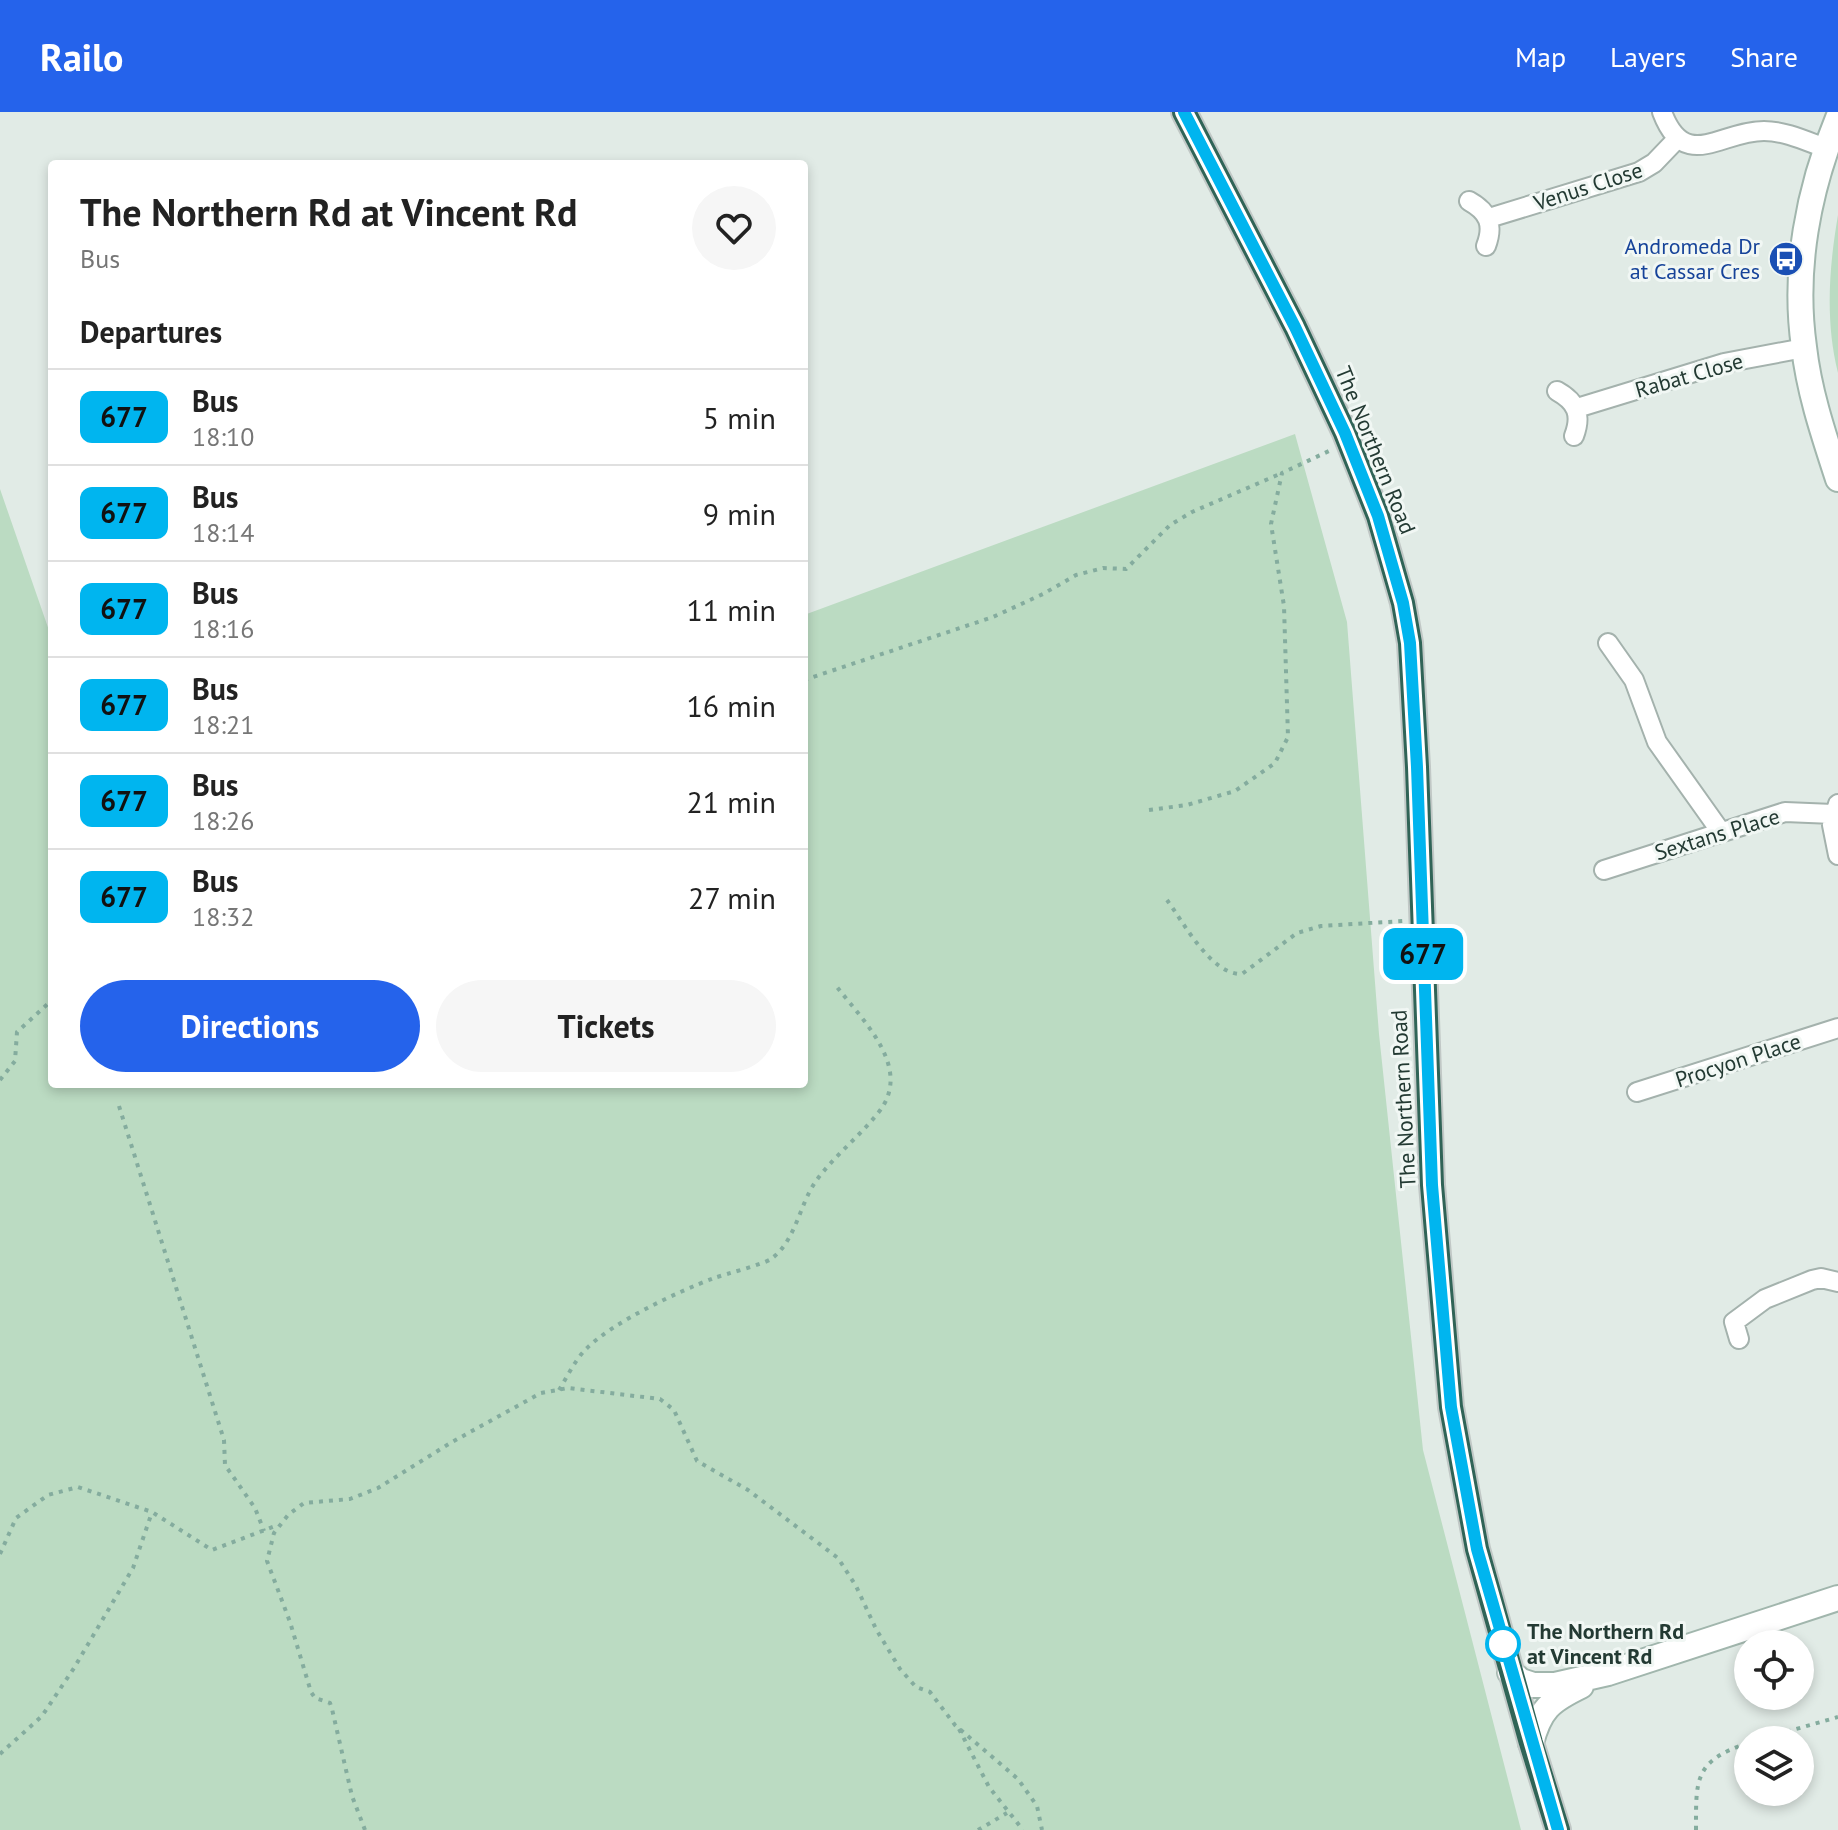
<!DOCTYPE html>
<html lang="en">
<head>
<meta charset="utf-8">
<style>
	:root { --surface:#fff; --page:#f6f6f6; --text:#222; --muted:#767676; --line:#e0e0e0; --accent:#2563eb }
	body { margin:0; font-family:"PT Sans",sans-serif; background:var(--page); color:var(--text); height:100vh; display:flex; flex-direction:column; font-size:30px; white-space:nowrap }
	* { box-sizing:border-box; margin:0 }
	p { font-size:26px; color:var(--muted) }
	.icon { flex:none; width:44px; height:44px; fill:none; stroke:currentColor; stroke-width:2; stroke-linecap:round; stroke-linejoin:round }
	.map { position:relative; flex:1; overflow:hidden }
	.drawer { position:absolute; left:48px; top:48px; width:760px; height:928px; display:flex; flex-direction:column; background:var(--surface); border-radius:8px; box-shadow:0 4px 12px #0003 }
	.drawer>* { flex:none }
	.badge { padding:0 16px; border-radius:12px; font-size:28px; line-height:52px }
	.fabs { position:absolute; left:1734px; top:1518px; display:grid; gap:16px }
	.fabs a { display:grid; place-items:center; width:80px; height:80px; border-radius:50%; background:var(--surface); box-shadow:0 4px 12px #0003; font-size:40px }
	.map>.badge { position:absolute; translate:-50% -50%; box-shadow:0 0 0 4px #fff }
	h2 { padding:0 32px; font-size:30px; line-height:72px }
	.round { display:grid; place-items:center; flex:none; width:84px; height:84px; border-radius:42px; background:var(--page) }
	.headline { display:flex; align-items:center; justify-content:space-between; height:136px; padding:0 32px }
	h1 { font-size:38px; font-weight:800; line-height:60px }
	.cta { display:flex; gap:16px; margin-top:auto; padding:16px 32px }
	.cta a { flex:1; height:92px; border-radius:48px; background:var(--accent); color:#fff; font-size:32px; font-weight:800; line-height:92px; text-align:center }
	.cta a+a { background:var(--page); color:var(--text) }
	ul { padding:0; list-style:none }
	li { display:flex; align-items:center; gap:24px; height:96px; padding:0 32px; border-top:2px solid var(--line) }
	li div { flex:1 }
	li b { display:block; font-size:30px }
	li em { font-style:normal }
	li .badge { min-width:88px; font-weight:700; text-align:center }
	header { display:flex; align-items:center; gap:48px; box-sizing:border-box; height:112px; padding:0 40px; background:var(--accent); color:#fff }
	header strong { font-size:38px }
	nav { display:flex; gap:44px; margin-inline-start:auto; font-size:28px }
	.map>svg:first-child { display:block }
</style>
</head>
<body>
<header>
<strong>Railo</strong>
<nav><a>Map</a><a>Layers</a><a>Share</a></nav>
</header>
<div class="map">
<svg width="1838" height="1718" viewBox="0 0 1838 1718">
	<rect width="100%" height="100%" fill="#e1ebe6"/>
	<path fill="#bbdbc2" d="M 1838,103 L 1838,261 C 1825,209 1829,155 1838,103 Z
		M 1295,322 L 1347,510 L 1379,922 L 1423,1338 L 1521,1718 L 0,1718 L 0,377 L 52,527 L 52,972 L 804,972 L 804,503 Z"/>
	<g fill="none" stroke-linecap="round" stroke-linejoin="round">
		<g stroke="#a4b2ad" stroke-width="22">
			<path id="street" d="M 1662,0 C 1685,61 1720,19 1764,19 C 1785,19 1806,29 1825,36
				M 1469,89 C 1489,100 1494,113 1486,134
				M 1489,106 L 1639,60 L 1654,51 L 1677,27
				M 1557,279 C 1577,290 1582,303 1574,324
				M 1577,296 L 1724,251 L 1804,236
				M 1608,531 L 1634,568 L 1657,630 L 1721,720
				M 1838,692 L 1832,713 L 1838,743
				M 1604,758 L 1785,700 L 1833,702
				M 1637,980 L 1838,916
				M 1739,1227 L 1734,1210 L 1765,1187 L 1812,1168 L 1821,1166 L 1838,1170"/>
		</g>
		<g stroke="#a1b6ad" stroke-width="28">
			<path id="secondary" d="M 1838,6 C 1808,78 1793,158 1804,235 C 1809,280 1824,324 1838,367
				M 1510,1560 L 1521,1569 L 1533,1573 L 1555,1573 L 1608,1561 L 1838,1486
				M 1531,1631 C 1540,1597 1550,1589 1581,1574"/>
		</g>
		<g stroke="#c1c8c6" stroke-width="28">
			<path id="highway" d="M 1184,0 L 1295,215 L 1345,321 L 1378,404 L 1403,491 L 1410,531 L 1417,655 L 1432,1073 L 1451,1295 L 1477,1437 L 1531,1631 L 1558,1718"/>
		</g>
		<path stroke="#84ac9e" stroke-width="4" stroke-dasharray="4 6" stroke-linecap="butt" d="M 804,568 L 993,505 L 1043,482 L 1076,463 L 1103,456 L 1126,457 L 1170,413 L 1192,400 L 1282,361
			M 1149,698 L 1187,693 L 1235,679 L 1275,651 L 1288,625 L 1284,494 L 1271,412 L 1282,361 L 1329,339
			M 1167,788 C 1184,811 1211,863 1242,862 L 1297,821 L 1321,814 L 1403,809
			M 0,968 L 15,949 L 17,920 L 52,888
			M 119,994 L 224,1328 L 225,1353 L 255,1396 L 264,1419
			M 559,1278 C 567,1265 575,1248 586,1237 C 613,1210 677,1180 714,1166 C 726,1162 764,1152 771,1147 C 796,1129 799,1093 816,1069 C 834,1044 859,1025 878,1001 C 914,957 864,910 837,875
			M 0,1442 L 16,1406 L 48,1383 L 78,1375 L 152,1400 L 212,1438 L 278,1413
			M 959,1617 L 989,1675 L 1023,1718
			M 1758,1628 L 1838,1605
			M 0,1642 L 42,1604 L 74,1556 L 133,1456 L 152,1400
			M 365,1718 L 352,1684 L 332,1597 L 330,1591 L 315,1586 L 311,1580 L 290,1510 L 267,1449 L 274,1421 L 288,1403 L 304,1391 L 350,1387 L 378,1376 L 452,1330 L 541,1281 L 568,1276 L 660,1287 L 674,1298 L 697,1349 L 748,1378 L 838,1446 L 856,1474 L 876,1517 L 900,1557 L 916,1575 L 930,1580 L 955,1613 L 1018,1667 L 1037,1694 L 1042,1718
			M 978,1718 L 1007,1701
			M 1696,1718 C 1696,1667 1694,1649 1748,1631"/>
		<use href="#street" stroke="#fff" stroke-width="18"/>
		<use href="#secondary" stroke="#fff" stroke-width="24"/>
		<use href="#highway" stroke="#306457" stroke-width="24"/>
	</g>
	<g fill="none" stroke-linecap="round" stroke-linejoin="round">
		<g stroke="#fff" stroke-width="18">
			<path id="line" d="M 1184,0 L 1295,215 L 1345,321 L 1378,404 L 1403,491 L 1410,531 L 1417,655 L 1432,1073 L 1451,1295 L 1477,1437 L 1558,1718"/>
		</g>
		<use href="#line" stroke="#00b5ef" stroke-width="12"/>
	</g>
	<defs>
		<g id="bus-disc" transform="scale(1.8)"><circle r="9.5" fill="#1a4fb4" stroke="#f1f7f4"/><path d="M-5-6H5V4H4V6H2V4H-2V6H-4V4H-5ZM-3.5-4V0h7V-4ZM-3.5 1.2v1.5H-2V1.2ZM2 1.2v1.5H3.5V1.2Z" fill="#fff"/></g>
	</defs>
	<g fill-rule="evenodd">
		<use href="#bus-disc" x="1786" y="147"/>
	</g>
	<circle fill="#fff" stroke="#00b5ef" stroke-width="4" cx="1503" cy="1532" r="16"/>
	<g text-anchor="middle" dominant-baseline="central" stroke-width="6" stroke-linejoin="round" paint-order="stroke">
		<g font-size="22" fill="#233a33" stroke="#f1f7f4">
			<text transform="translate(1588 74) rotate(-18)">Venus Close</text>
			<text transform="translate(1689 263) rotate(-16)">Rabat Close</text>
			<text transform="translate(1376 338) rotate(68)">The Northern Road</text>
			<text transform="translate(1717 722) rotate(-17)">Sextans Place</text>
			<text transform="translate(1738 948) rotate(-18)">Procyon Place</text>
			<text transform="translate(1403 987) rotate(-93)">The Northern Road</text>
		</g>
		<g font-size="22" fill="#164399" stroke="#f1f7f4" text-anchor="end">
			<text x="1760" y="134">Andromeda Dr<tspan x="1760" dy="25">at Cassar Cres</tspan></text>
		</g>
		<g font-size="22" font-weight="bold" fill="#233a33" stroke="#f1f7f4" text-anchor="start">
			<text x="1527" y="1519">The Northern Rd<tspan x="1527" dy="25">at Vincent Rd</tspan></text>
		</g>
	</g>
</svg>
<div class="fabs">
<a><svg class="icon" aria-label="locate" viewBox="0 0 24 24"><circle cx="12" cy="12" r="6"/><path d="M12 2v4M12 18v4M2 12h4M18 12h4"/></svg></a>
<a><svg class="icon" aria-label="layers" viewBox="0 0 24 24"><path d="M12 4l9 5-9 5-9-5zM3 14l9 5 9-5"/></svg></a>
</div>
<b class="badge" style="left:1423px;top:842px;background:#00b5ef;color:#111">677</b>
<section class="drawer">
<div class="headline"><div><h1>The Northern Rd at Vincent Rd</h1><p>Bus</p></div><a class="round"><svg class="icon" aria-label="heart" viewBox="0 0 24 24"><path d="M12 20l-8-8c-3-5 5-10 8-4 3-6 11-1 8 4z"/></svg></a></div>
<h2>Departures</h2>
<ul>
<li><span class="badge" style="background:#00b5ef;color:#111">677</span><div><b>Bus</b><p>18:10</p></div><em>5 min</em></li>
<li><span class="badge" style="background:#00b5ef;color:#111">677</span><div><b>Bus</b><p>18:14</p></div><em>9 min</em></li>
<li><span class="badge" style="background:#00b5ef;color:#111">677</span><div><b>Bus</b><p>18:16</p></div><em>11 min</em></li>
<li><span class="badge" style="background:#00b5ef;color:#111">677</span><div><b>Bus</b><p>18:21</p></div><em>16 min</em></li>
<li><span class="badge" style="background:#00b5ef;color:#111">677</span><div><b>Bus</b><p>18:26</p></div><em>21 min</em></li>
<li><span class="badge" style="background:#00b5ef;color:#111">677</span><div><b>Bus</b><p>18:32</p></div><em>27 min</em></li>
</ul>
<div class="cta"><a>Directions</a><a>Tickets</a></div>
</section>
</div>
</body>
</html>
